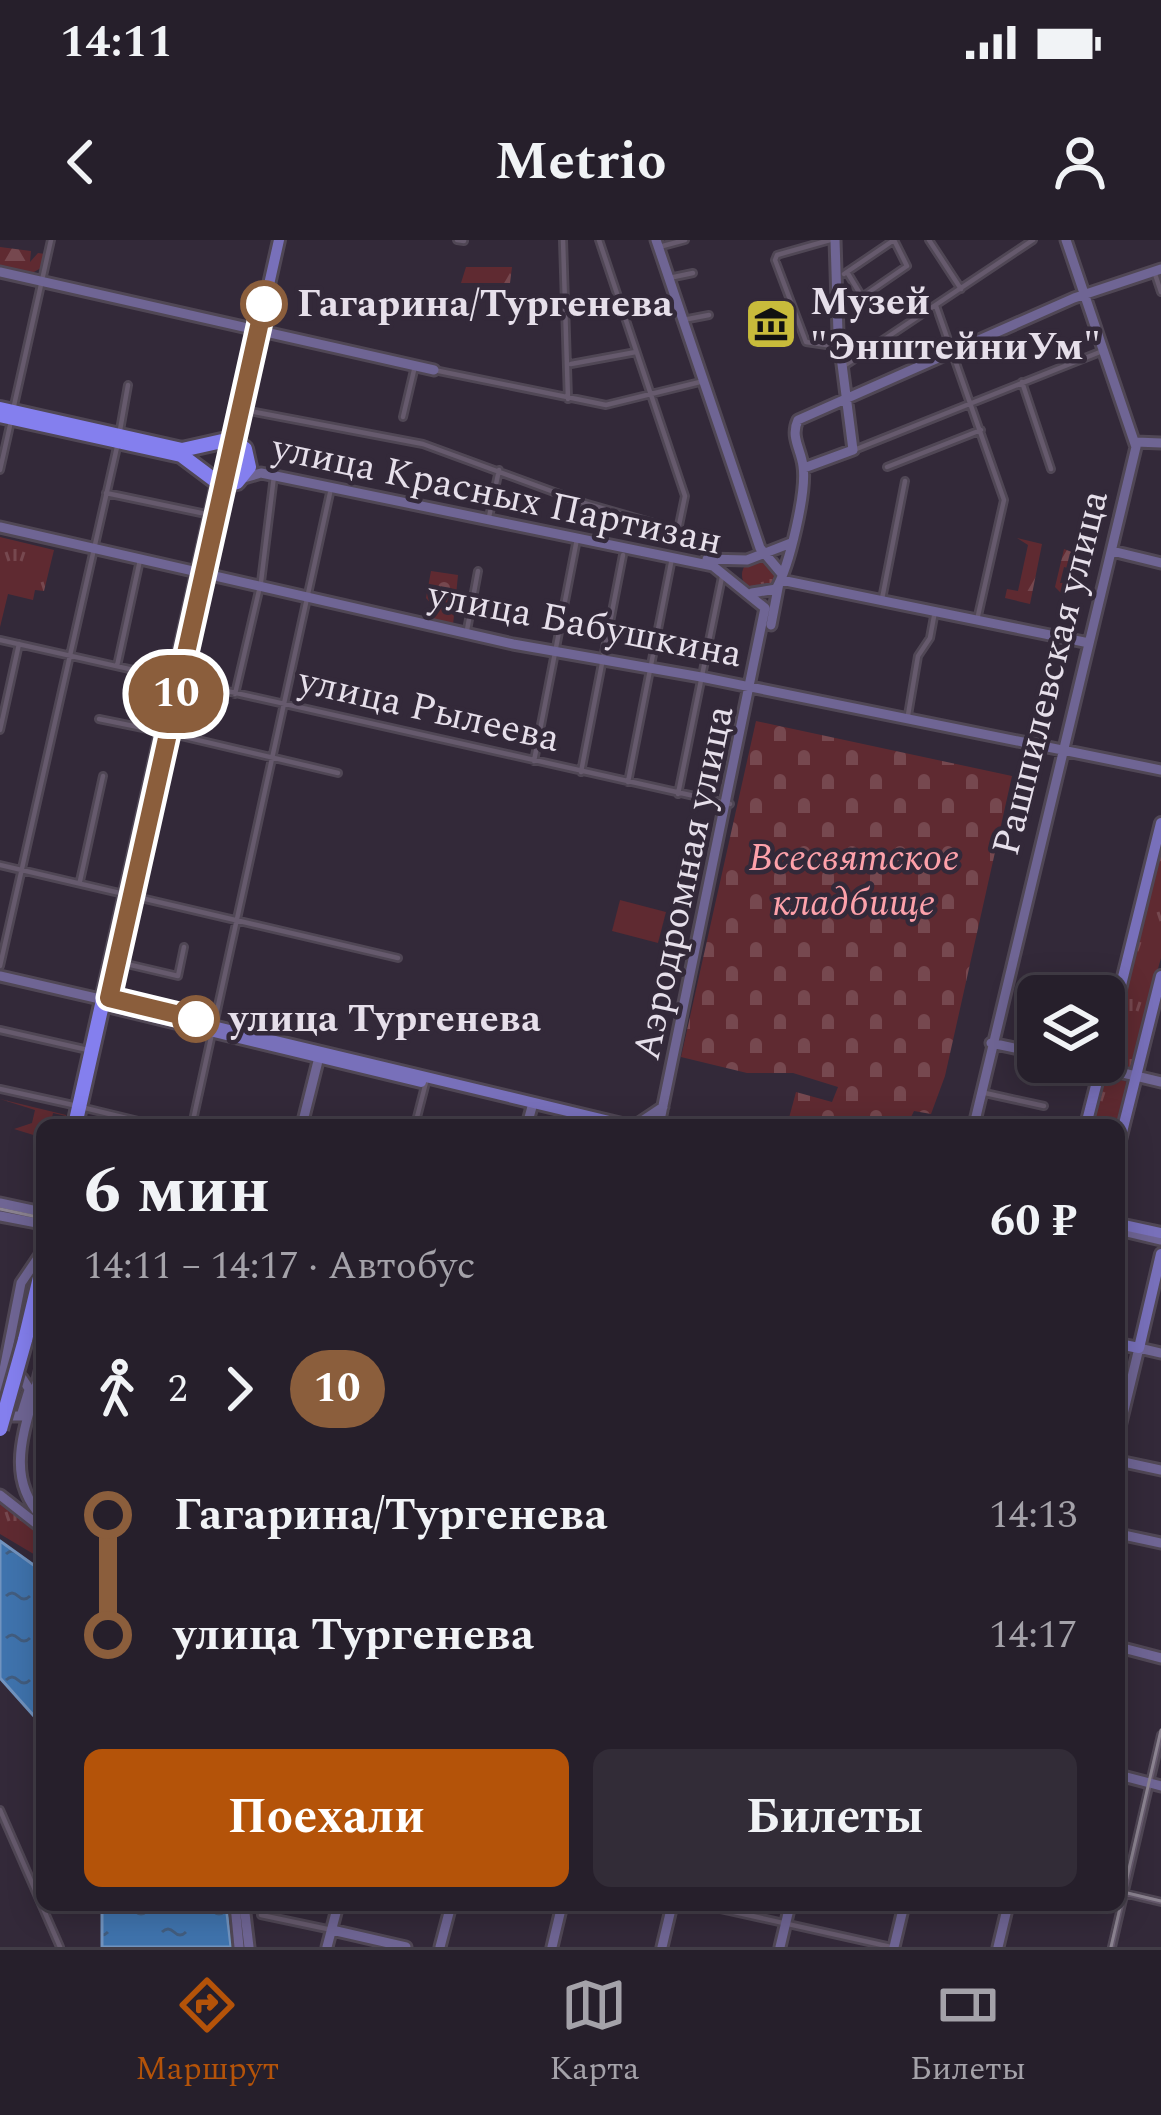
<!DOCTYPE html>
<html lang="ru">
<head>
<meta charset="utf-8">
<style>
	:root { --surface:#261f2b; --page:#322c37; --text:#f1f3f6; --muted:#a4a2a9; --line:#423d47; --accent:#b45309 }
	body { margin:0; font-family:Spectral,serif; background:var(--page); color:var(--text); height:100vh; display:flex; flex-direction:column; font-size:45px; white-space:nowrap }
	* { box-sizing:border-box; margin:0 }
	p { font-size:39px; color:var(--muted) }
	.icon { flex:none; width:66px; height:66px; fill:none; stroke:currentColor; stroke-width:2; stroke-linecap:round; stroke-linejoin:round }
	.map { position:relative; flex:1; overflow:hidden }
	.sheet { position:absolute; left:36px; top:879px; width:1089px; height:792px; display:flex; flex-direction:column; background:var(--surface); border-radius:18px; box-shadow:0 6px 30px #0003,0 0 0 3px var(--line) }
	.sheet>* { flex:none }
	.badge { padding:0 24px; border-radius:39px; font-size:42px; line-height:78px }
	.controls { position:absolute; left:1017px; top:735px; display:grid; gap:24px }
	.controls a { display:grid; place-items:center; width:108px; height:108px; border-radius:18px; background:var(--surface); box-shadow:0 6px 30px #0003,0 0 0 3px var(--line); font-size:60px }
	.map>.badge { position:absolute; translate:-50% -50%; box-shadow:0 0 0 6px #fff }
	.legs { display:flex; align-items:center; gap:18px; height:132px; padding:0 48px; font-size:39px }
	.legs p { margin-inline-start:auto }
	.headline { display:flex; align-items:center; justify-content:space-between; height:204px; padding:0 48px }
	h1 { font-size:66px; font-weight:700; line-height:90px }
	.action { display:flex; gap:24px; margin-top:auto; padding:24px 48px }
	.action a { flex:1; height:138px; border-radius:18px; background:var(--accent); color:#fff; font-size:48px; font-weight:700; line-height:138px; text-align:center }
	.action a+a { background:var(--page); color:var(--text) }
	ul { padding:0 48px; list-style:none }
	li { display:flex; align-items:center; gap:42px; height:120px; font-size:45px }
	li i { display:grid; place-items:center; width:18px; height:100%; margin:0 15px; background:currentColor }
	li i::after { content:''; width:30px; height:30px; margin:-15px; border:9px solid; border-radius:50%; background:var(--surface) }
	li p { margin-inline-start:auto }
	li:first-child i { background:linear-gradient(#0000 50%,currentColor 0) }
	li:last-child i { background:linear-gradient(currentColor 50%,#0000 0) }
	.status { display:flex; justify-content:space-between; align-items:center; height:84px; padding:0 60px; background:var(--surface); direction:ltr }
	.status svg { height:33px; fill:currentColor }
	header { display:flex; justify-content:space-between; align-items:center; height:156px; padding:0 48px; background:var(--surface); font-size:54px; font-weight:700 }
	.dock { display:flex; justify-content:space-around; align-items:center; height:168px; border-top:3px solid var(--line); background:var(--surface); font-size:33px; color:var(--muted) }
	.dock a { display:grid; justify-items:center; gap:6px }
	.dock .selected { color:var(--accent) }
	.map>svg:first-child { display:block }
</style>
</head>
<body>
<div class="status"><b>14:11</b><svg viewBox="0 0 49 12"><path d="M0 12V9h3v3zM5 12V6h3v6zM10 12V3h3v9zM15 12V0h3v12zM26 1h20v11H26zM47 4h2v5h-2z"/></svg></div>
<header><svg class="icon" aria-label="back" viewBox="0 0 24 24"><path d="M15 5l-7 7 7 7"/></svg>Metrio<svg class="icon" aria-label="person" viewBox="0 0 24 24"><circle cx="12" cy="8" r="4"/><path d="M4 21q1-7 8-7t8 7"/></svg></header>
<div class="map">
<svg width="1161" height="1707" viewBox="0 0 1161 1707">
	<defs>
		<pattern id="grass-tufts" width="24" height="20" patternUnits="userSpaceOnUse" patternTransform="scale(3)"><rect width="24" height="20" fill="#5f2a31"/><path d="M3 7l-1-3M5 7V3M7 7l1-3M15 17l-1-3M17 17v-4M19 17l1-3" fill="none" stroke="#76484f"/></pattern>
		<pattern id="forest-firs" width="22" height="20" patternUnits="userSpaceOnUse" patternTransform="scale(3)"><rect width="22" height="20" fill="#5f2a31"/><path d="M5 1l3.5 6h-7zM16 11l3.5 6h-7z" fill="#76484f"/></pattern>
		<pattern id="cemetery-stones" width="16" height="16" patternUnits="userSpaceOnUse" patternTransform="scale(3)"><rect width="16" height="16" fill="#5f2a31"/><path d="M2 7V4a2 2 0 0 1 4 0v3zM10 15v-3a2 2 0 0 1 4 0v3z" fill="#76484f"/></pattern>
		<pattern id="water-ripples" width="26" height="14" patternUnits="userSpaceOnUse" patternTransform="scale(3)"><rect width="26" height="14" fill="#3f73ad"/><path d="M2 4q2-2 4 0t4 0M15 11q2-2 4 0t4 0" fill="none" stroke="#425d7f"/></pattern>
	</defs>
	<rect width="100%" height="100%" fill="#332939"/>
	<path fill="url(#grass-tufts)" d="M 0,297 L 54,310 L 44,351 L 35,350 L 33,360 L 8,354 L 0,387 Z
		M742 335a17 17 0 1 1 34 0a17 17 0 1 1-34 0Z
		M 1161,602 L 1161,718 L 1130,828 L 1107,820 Z
		M 1103,835 L 1128,842 L 1131,849 L 1119,885 L 1090,885 Z
		M 0,859 L 66,875 L 66,876 L 53,873 L 51,882 L 43,882 L 40,897 L 14,889 L 32,883 L 35,870 Z
		M 0,1257 L 42,1291 L 42,1319 L 0,1294 Z"/>
	<path fill="url(#forest-firs)" d="M 0,7 L 31,11 L 30,22 L 38,13 L 45,14 L 41,28 L 32,33 L 0,26 Z
		M 466,27 L 512,27 L 510,43 L 461,43 Z
		M 1017,298 L 1042,304 L 1030,364 L 1005,358 L 1007,349 L 1018,351 L 1028,305 Z
		M 1064,309 L 1085,317 L 1078,331 L 1064,327 L 1060,343 L 1080,342 L 1084,331 L 1083,352 L 1062,354 L 1055,347 Z"/>
	<path fill="url(#cemetery-stones)" d="M 431,331 L 458,335 L 453,385 L 431,382 L 433,366 L 426,358 Z
		M 756,481 L 1012,536 L 945,836 L 931,874 L 914,871 L 907,885 L 820,885 L 789,878 L 796,852 L 832,862 L 838,847 L 793,833 L 747,833 L 681,817 Z"/>
	<path fill="#5f2a31" d="M 620,660 L 666,672 L 658,703 L 612,691 Z"/>
	<path fill="url(#water-ripples)" stroke="#7193bf" stroke-width="3" d="M 0,1301 L 42,1331 L 42,1485 L 0,1438 Z
		M 102,1665 L 226,1665 L 231,1707 L 102,1707 Z"/>
	<g fill="none" stroke-linecap="round" stroke-linejoin="round">
		<g stroke="#504755" stroke-width="10">
			<path id="street" d="M 457,0 L 464,1
				M 563,0 L 568,159
				M 830,0 L 777,15 L 775,20 L 806,102 L 840,107
				M 929,0 L 961,49
				M 659,7 L 685,0
				M 1154,31 L 1161,52
				M 847,32 L 862,57 L 907,26 L 894,0
				M 844,34 L 894,0
				M 669,38 L 693,33
				M 936,66 L 1004,260 L 977,380
				M 683,80 L 709,75
				M 571,124 L 636,112
				M 844,126 L 1033,0
				M 434,130 L 606,165 L 704,141
				M 1022,142 L 1051,229
				M 13,170 L 51,0
				M 244,170 L 423,204 L 584,263 L 678,290 L 685,256 L 599,0
				M 403,177 L 415,126
				M 120,190 L 128,145
				M 854,210 L 1105,110
				M 887,227 L 981,190
				M 0,230 L 11,181
				M 106,253 L 206,274
				M 489,277 L 499,230
				M 882,359 L 905,241
				M 467,390 L 478,331
				M 0,400 L 730,564
				M 117,426 L 140,320
				M 235,454 L 261,342 L 274,236
				M 908,475 L 918,416 L 930,398 L 935,371
				M 99,479 L 158,491
				M 0,490 L 19,404
				M 168,493 L 338,533
				M 534,521 L 577,299
				M 581,532 L 623,315
				M 628,542 L 672,318
				M 678,554 L 723,332
				M 0,625 L 398,718
				M 80,641 L 103,536
				M 118,722 L 178,736 L 184,707
				M 0,726 L 117,207
				M 0,790 L 88,810
				M 0,849 L 73,865
				M 985,853 L 1044,866
				M 85,868 L 155,885
				M 192,885 L 330,253
				M 415,885 L 426,842
				M 0,1570 L 60,1707
				M 1119,1652 L 1161,1662
				M 703,1665 L 891,1707
				M 261,1675 L 332,1690
				M 1112,1707 L 1161,1495"/>
		</g>
		<g stroke="#504755" stroke-width="15">
			<path id="secondary" d="M 656,0 L 760,308 L 782,334
				M 0,32 L 434,130
				M 1136,202 L 1161,203
				M 804,228 L 853,210 L 838,93 L 835,0
				M 244,238 L 261,233 L 713,326 L 765,368 L 659,885
				M 0,287 L 513,404 L 701,437 L 1161,530
				M 1112,311 L 1161,323
				M 707,319 L 747,320 L 791,303
				M 781,340 L 1089,403
				M 752,353 L 776,349 C 789,327 807,252 803,226 C 801,209 790,197 798,180 L 1074,58 L 1161,29
				M 771,385 L 779,343
				M 0,736 L 100,759
				M 991,803 L 1038,813
				M 1077,822 L 1161,842
				M 302,885 L 319,817
				M 527,885 L 533,863
				M 636,885 L 663,867
				M 974,885 L 1136,207 L 1066,0
				M 0,963 L 42,972
				M 0,976 L 42,984
				M 1119,990 L 1161,1000
				M 42,1123 C 30,1180 0,1232 42,1277
				M 22,1138 L 33,1155
				M 0,1150 L 21,1043 L 42,1012
				M 7,1176 L 21,1176 L 29,1150
				M 1119,1191 L 1139,1108 L 1161,1113
				M 1119,1221 L 1161,1230
				M 0,1255 L 42,1288
				M 1119,1294 L 1161,1303
				M 1119,1407 L 1161,1418
				M 1119,1535 L 1161,1546
				M 235,1665 L 239,1707
				M 244,1665 L 249,1707
				M 332,1690 L 406,1707
				M 327,1707 L 338,1665
				M 440,1707 L 451,1665
				M 552,1707 L 562,1665
				M 662,1707 L 672,1665
				M 780,1707 L 790,1665
				M 894,1707 L 904,1665
				M 998,1707 L 1008,1665"/>
		</g>
		<g stroke="#504755" stroke-width="16">
			<path id="primary" d="M 224,245 L 279,0
				M 100,759 L 626,885
				M 100,759 L 107,766 L 421,842
				M 1104,814 L 1161,583
				M 1086,885 L 1102,822
				M 1119,904 L 1161,736
				M 1119,984 L 1161,993
				M 1119,1104 L 1139,1108 L 1161,1014"/>
		</g>
		<g stroke="#504755" stroke-width="20">
			<path id="highway" d="M 0,169 L 182,210 L 231,199 L 245,209 L 249,227 L 237,242 L 221,245 L 181,215 L 0,175
				M 75,885 L 219,244
				M 25,1100 L 42,1029"/>
		</g>
		<use href="#street" stroke="#665a6d" stroke-width="4.5"/>
		<use href="#secondary" stroke="#6f6594" stroke-width="9"/>
		<use href="#primary" stroke="#7870ba" stroke-width="10"/>
		<use href="#highway" stroke="#847fee" stroke-width="14"/>
		<path stroke="#8b8390" stroke-width="3" d="M 0,969 L 42,978
			M 1119,1651 L 1161,1661
			M 1111,1707 L 1161,1490"/>
		<g stroke="#504755" stroke-width="20" stroke-linecap="butt">
			<path id="highway-bridge" d="M 0,1189 L 25,1100"/>
		</g>
		<use href="#highway-bridge" stroke="#847fee" stroke-width="14"/>
	</g>
	<g fill="none" stroke-linecap="round" stroke-linejoin="round">
		<g stroke="#fff" stroke-width="27">
			<path id="line-1" d="M 196,779 L 109,758 L 264,64"/>
		</g>
		<use href="#line-1" stroke="#8b5e3c" stroke-width="18"/>
	</g>
	<defs>
		<g id="museum-square" transform="scale(2.7)"><rect x="-9" y="-9" width="18" height="18" rx="4" fill="#c8bb3b" stroke="#332939"/><path d="M0-6L6-3V-2H-6V-3ZM-5-1h2V3h-2ZM-1-1h2V3h-2ZM3-1h2V3H3ZM-6 4H6V6H-6Z" fill="#111"/></g>
	</defs>
	<g fill-rule="evenodd">
		<use href="#museum-square" x="771" y="84"/>
	</g>
	<g fill="#fff" stroke="#8b5e3c" stroke-width="6">
		<circle cx="264" cy="64" r="21"/>
		<circle cx="196" cy="779" r="21"/>
	</g>
	<g text-anchor="middle" dominant-baseline="central" stroke-width="9" stroke-linejoin="round" paint-order="stroke">
		<g font-size="39" font-weight="bold" fill="#e6dfea" stroke="#332939" text-anchor="start">
			<text x="810" y="62">Музей<tspan x="810" dy="45">"ЭнштейниУм"</tspan></text>
		</g>
		<g font-size="39" font-weight="bold" fill="#e6dfea" stroke="#332939" text-anchor="start">
			<text x="297" y="64">Гагарина/Тургенева</text>
			<text x="229" y="779">улица Тургенева</text>
		</g>
		<g font-size="39" fill="#e6dfea" stroke="#332939">
			<text transform="translate(497 255) rotate(12)">улица Красных Партизан</text>
			<text transform="translate(585 385) rotate(11)">улица Бабушкина</text>
			<text transform="translate(1051 433) rotate(-76)">Рашпилевская улица</text>
			<text transform="translate(429 470) rotate(13)">улица Рылеева</text>
			<text transform="translate(684 643) rotate(-78)">Аэродромная улица</text>
		</g>
		<g font-size="39" font-style="italic" fill="#fda1aa" stroke="#332939">
			<text x="854" y="618">Всесвятское<tspan x="854" dy="45">кладбище</tspan></text>
		</g>
	</g>
</svg>
<div class="controls">
<a><svg class="icon" aria-label="layers" viewBox="0 0 24 24"><path d="M12 4l9 5-9 5-9-5zM3 14l9 5 9-5"/></svg></a>
</div>
<b class="badge" style="left:176px;top:454px;background:#8b5e3c;color:#fff">10</b>
<section class="sheet">
<div class="headline"><div><h1>6 мин</h1><p>14:11 – 14:17 · Автобус</p></div><b>60 ₽</b></div>
<div class="legs"><svg class="icon" aria-label="walk" viewBox="0 0 24 24"><circle cx="13" cy="4" r="2"/><path d="M13 8l-2 6 4 7M11 14l-3 7M7 12l3-4h3l4 4"/></svg>2<svg class="icon" aria-label="forward" viewBox="0 0 24 24"><path d="M9 5l7 7-7 7"/></svg><b class="badge" style="background:#8b5e3c;color:#fff">10</b></div>
<ul>
<li><i style="color:#8b5e3c"></i><b>Гагарина/Тургенева</b><p>14:13</p></li>
<li><i style="color:#8b5e3c"></i><b>улица Тургенева</b><p>14:17</p></li>
</ul>
<div class="action"><a>Поехали</a><a>Билеты</a></div>
</section>
</div>
<nav class="dock">
<a class="selected"><svg class="icon" aria-label="directions" viewBox="0 0 24 24"><path d="M12 3l9 9-9 9-9-9zM9 14v-3h6M13 9l2 2-2 2"/></svg>Маршрут</a>
<a><svg class="icon" aria-label="map" viewBox="0 0 24 24"><path d="M3 6l6-2 6 2 6-2v14l-6 2-6-2-6 2zM9 4v14M15 6v14"/></svg>Карта</a>
<a><svg class="icon" aria-label="tickets" viewBox="0 0 24 24"><path d="M3 7h18v10H3zM15 7v10"/></svg>Билеты</a>
</nav>
</body>
</html>
